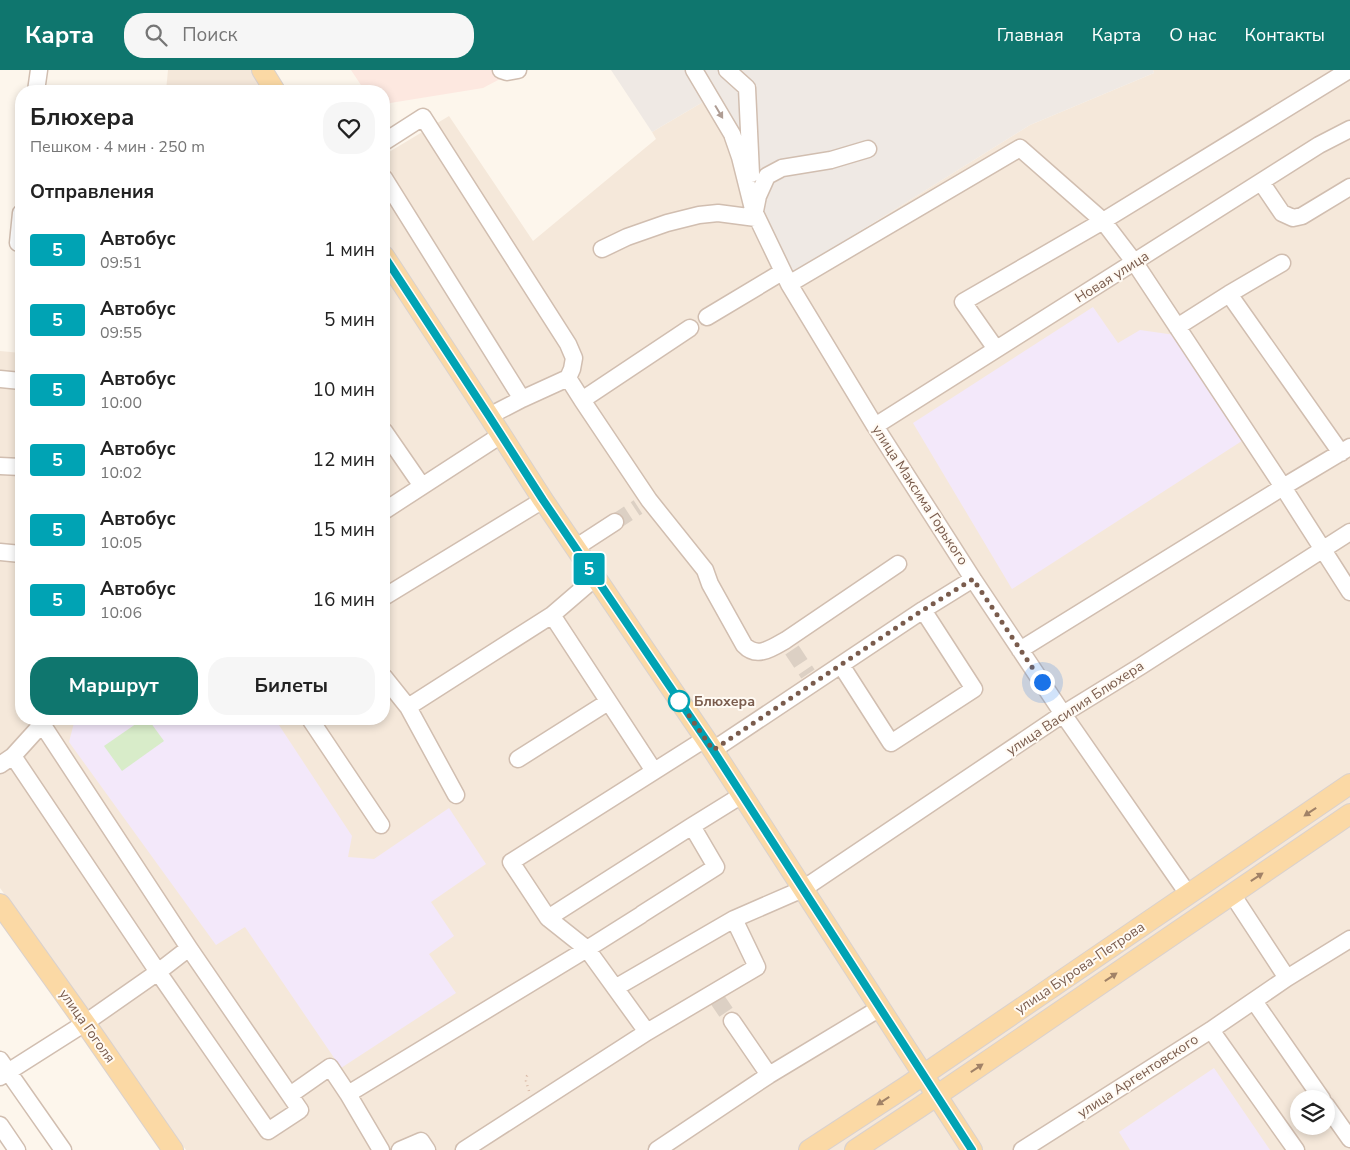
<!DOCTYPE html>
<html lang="ru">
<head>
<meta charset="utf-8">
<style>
	:root { --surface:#fff; --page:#f6f6f6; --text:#222; --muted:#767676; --accent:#0f766e }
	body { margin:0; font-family:"Nunito Sans",sans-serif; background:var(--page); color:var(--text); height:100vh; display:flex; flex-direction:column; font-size:19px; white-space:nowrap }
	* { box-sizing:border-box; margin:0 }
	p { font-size:16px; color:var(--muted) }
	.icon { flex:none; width:28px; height:28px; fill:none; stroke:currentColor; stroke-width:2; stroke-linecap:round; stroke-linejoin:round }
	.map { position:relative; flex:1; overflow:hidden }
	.drawer { position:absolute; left:15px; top:15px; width:375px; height:640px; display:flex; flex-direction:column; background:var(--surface); border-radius:20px; box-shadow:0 2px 8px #0003 }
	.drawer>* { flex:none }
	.badge { padding:0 10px; border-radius:4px; font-size:18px; line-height:32px }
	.controls { position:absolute; left:1290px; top:1020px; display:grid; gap:10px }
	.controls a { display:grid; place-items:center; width:45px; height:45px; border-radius:50%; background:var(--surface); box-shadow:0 2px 8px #0003; font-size:25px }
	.you { position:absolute; width:25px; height:25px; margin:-12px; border:4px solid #fff; border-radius:50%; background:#1a73e8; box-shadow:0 0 0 8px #1a73e833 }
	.map>.badge { position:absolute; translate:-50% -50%; box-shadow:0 0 0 2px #fff }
	h2 { padding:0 15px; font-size:19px; line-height:45px }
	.round { display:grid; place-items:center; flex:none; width:52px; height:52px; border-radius:20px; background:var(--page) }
	.headline { display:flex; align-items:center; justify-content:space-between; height:85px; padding:0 15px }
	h1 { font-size:24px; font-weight:700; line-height:38px }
	.cta { display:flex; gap:10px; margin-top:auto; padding:10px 15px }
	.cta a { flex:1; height:58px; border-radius:20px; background:var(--accent); color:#fff; font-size:20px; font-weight:700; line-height:58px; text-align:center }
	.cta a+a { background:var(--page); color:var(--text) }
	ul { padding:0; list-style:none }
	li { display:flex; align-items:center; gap:15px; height:70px; padding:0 15px }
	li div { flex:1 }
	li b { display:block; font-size:19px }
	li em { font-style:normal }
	li .badge { min-width:55px; font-weight:700; text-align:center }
	header { display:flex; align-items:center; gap:30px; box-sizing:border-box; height:70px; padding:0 25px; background:var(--accent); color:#fff }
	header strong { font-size:24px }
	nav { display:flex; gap:28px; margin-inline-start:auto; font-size:18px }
	.search { width:350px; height:45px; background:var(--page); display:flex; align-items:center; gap:12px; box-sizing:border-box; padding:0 18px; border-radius:20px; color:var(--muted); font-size:19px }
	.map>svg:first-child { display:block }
</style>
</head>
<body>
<header>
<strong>Карта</strong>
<div class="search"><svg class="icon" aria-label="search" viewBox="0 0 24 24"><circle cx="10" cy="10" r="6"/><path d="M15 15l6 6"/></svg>Поиск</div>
<nav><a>Главная</a><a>Карта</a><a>О нас</a><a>Контакты</a></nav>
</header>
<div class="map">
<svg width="1350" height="1080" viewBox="0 0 1350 1080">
	<rect width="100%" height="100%" fill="#fdf6ec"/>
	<path fill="#f5e8da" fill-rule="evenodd" d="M 168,0 L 273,0 L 288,21 L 166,21 Z
		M 1153,0 L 1350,0 L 1350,1080 L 186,1080 L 0,818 L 0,281 L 21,283 L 21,649 L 384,649 L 384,85 L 449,46 L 533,171 L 656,69 L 652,62 L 703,32 L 724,63 L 790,205 L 1030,55 L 1154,3 ZM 1299,1029 L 1326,1029 L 1326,1056 L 1299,1056 Z"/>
	<path fill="#fde8e0" d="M 351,0 L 495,0 L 500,9 L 483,18 L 384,34 L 384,21 L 365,21 Z"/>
	<path fill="#efe9e4" d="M 611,0 L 1153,0 L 1154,3 L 1030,55 L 790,205 L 743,130 L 724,63 L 703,32 L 652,62 Z"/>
	<path fill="#f3e8fa" d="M 1093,237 L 1118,273 L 1140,260 L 1175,265 L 1245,369 L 1012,519 L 913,353 Z
		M 75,649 L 275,649 L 352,766 L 348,787 L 374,789 L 449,738 L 486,794 L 431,832 L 454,866 L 429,884 L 456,923 L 341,998 L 245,857 L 216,875 L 69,672 Z
		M 1214,998 L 1270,1080 L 1130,1080 L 1119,1062 Z"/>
	<path fill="#d8ecc9" d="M 143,649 L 148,649 L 164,671 L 122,701 L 104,676 Z"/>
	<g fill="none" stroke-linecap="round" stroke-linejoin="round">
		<path stroke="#dcd0c4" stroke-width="16" stroke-dasharray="16 8" stroke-linecap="butt" d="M 615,452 L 638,437
			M 792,580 L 808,604
			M 717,929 L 732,951"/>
		<g stroke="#d1beb0" stroke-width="19">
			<path id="minor" d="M 501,0 L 507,2 L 518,0
				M 694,0 L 732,64 L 740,87 L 753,139 L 789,214 L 875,356 L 973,509 L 1063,644 L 1188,824
				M 727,0 L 747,18 L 751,104
				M 36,21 L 39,0
				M 384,72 L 423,47 L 568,274 L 574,288 L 572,299 L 568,308 L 522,329
				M 384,108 L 522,329 L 489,346
				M 1261,112 L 1282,143 L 1293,148 L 1302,146 L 1350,117
				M 755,141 L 758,126 L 767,106 L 782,98 L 831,90 L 868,79
				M 18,173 L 21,143
				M 602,179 L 627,167 L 667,153 L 699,145 L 718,143 L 756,148
				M 789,214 L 1020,78 L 1103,151 L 1349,0
				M 1229,224 L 1341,383
				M 707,247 L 782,202
				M 1177,257 L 1229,224 L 1282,193
				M 996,279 L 963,232 L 1103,151 L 1135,193 L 1283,417 L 1350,377
				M 568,308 L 582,330 L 690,258
				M 0,309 L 21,311
				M 582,330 L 649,430 L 705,500 L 710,514 L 744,575 C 757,589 772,578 786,570 L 898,494
				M 875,356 L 1319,75 L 1350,59
				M 384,361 L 422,416
				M 0,396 L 21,397
				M 384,441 L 501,365
				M 575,478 L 615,452
				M 0,482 L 21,484
				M 384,527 L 543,430
				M 552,545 L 654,701
				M 1020,580 L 1283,417 L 1350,522
				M 841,595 L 891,673 L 974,619 L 923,540
				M 384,607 L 408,637 L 552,545 L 595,508
				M 408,637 L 456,725
				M 310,649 L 381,755
				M 713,680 L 923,540 L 973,509
				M 13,686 L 42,654 L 189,878 L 300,1040 L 268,1061 L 158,902 L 189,878
				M 518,689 L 608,632
				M 0,695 L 13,686 L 158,902 L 85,953 L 0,1007
				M 642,844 L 716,797 L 692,756
				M 641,845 L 587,879 L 548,848 L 692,756 L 742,725
				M 548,848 L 511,792 L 705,669
				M 1287,908 L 1350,869
				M 615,918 L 734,849
				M 1254,931 L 1322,1029
				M 732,951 L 769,1005
				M 1211,960 L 1296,1080
				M 0,990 L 63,1080
				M 290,1025 L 330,997 L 348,1024
				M 1326,1035 L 1350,1069
				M 0,1055 L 17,1080
				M 381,1080 L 348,1024 L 587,879 L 647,962 L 757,897 L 734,849 L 803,819 L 1063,644 L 1141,596 L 1350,462
				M 400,1080 L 421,1071 L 427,1080
				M 464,1080 L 647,962
				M 657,1080 L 769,1005 L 880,938
				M 1022,1080 L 1211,960 L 1287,908 L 1232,824"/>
		</g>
		<g stroke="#dad1cd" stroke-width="22">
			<path id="major" d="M 262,0 L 275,21
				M 384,186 L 489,346 L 543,430 L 713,680 L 972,1080
				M 0,834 L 85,953 L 173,1080
				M 809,1080 L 907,1016 L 1350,714
				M 855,1080 L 920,1037 L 1350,744"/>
		</g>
		<path stroke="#d9b8a5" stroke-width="2.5" stroke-dasharray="1 4" stroke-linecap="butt" d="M 529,1021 L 526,1011 L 527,1006 L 530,1003"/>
		<use href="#minor" stroke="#fff" stroke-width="16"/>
		<use href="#major" stroke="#fbd9a5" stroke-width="20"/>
	</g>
	<defs><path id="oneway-solid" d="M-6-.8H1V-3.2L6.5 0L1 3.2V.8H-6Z" transform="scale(1.25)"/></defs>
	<use fill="#af9d94" href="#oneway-solid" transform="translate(719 42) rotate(59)"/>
	<g fill="#a18267">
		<use href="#oneway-solid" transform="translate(1310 742) rotate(146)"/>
		<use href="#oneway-solid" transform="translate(1257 807) rotate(-34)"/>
		<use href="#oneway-solid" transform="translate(1111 907) rotate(-34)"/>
		<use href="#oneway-solid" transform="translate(977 998) rotate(-34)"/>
		<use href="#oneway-solid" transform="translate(883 1031) rotate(147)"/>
	</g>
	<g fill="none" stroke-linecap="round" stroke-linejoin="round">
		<g stroke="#fff" stroke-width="11">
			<path id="line" d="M 384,186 L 489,346 L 543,430 L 713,680 L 972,1080"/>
		</g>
		<use href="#line" stroke="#00a3b4" stroke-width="8"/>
		<path stroke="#7a5c4d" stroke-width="5" stroke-dasharray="0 9" d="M 679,631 L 713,680 L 923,540 L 973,509 L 1042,612"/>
	</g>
	<circle fill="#fff" stroke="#00a3b4" stroke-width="2.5" cx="679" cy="631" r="10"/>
	<g text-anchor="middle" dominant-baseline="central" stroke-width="4" stroke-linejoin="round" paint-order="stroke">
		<g font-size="14" fill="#7a5c4d" stroke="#fffaf3">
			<text transform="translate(1112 207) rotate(-32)">Новая улица</text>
			<text transform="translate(920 425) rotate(57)">улица Максима Горького</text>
			<text transform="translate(1075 638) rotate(-33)">улица Василия Блюхера</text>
			<text transform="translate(1080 898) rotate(-34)">улица Бурова-Петрова</text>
			<text transform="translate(87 956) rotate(55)">улица Гоголя</text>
			<text transform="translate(1138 1006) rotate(-33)">улица Аргентовского</text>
		</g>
		<g font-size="14" font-weight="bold" fill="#7a5c4d" stroke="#fffaf3" text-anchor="start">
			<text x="694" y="631">Блюхера</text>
		</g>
	</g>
</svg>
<div class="controls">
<a><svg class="icon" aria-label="layers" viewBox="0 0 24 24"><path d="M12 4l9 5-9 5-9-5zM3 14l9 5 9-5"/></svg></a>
</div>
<div class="you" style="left:1042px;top:612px"></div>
<b class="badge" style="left:589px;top:499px;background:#00a3b4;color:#fff">5</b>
<section class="drawer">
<div class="headline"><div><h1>Блюхера</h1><p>Пешком · 4 мин · 250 m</p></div><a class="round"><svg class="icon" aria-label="heart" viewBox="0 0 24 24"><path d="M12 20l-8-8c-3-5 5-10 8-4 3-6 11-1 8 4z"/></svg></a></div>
<h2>Отправления</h2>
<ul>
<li><span class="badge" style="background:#00a3b4;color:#fff">5</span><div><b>Автобус</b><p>09:51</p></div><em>1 мин</em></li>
<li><span class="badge" style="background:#00a3b4;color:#fff">5</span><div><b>Автобус</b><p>09:55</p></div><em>5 мин</em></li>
<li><span class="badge" style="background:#00a3b4;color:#fff">5</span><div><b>Автобус</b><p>10:00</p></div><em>10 мин</em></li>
<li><span class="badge" style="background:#00a3b4;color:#fff">5</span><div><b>Автобус</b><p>10:02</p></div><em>12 мин</em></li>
<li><span class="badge" style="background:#00a3b4;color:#fff">5</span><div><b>Автобус</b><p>10:05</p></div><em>15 мин</em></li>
<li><span class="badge" style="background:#00a3b4;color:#fff">5</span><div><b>Автобус</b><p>10:06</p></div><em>16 мин</em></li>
</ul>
<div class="cta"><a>Маршрут</a><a>Билеты</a></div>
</section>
</div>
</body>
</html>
